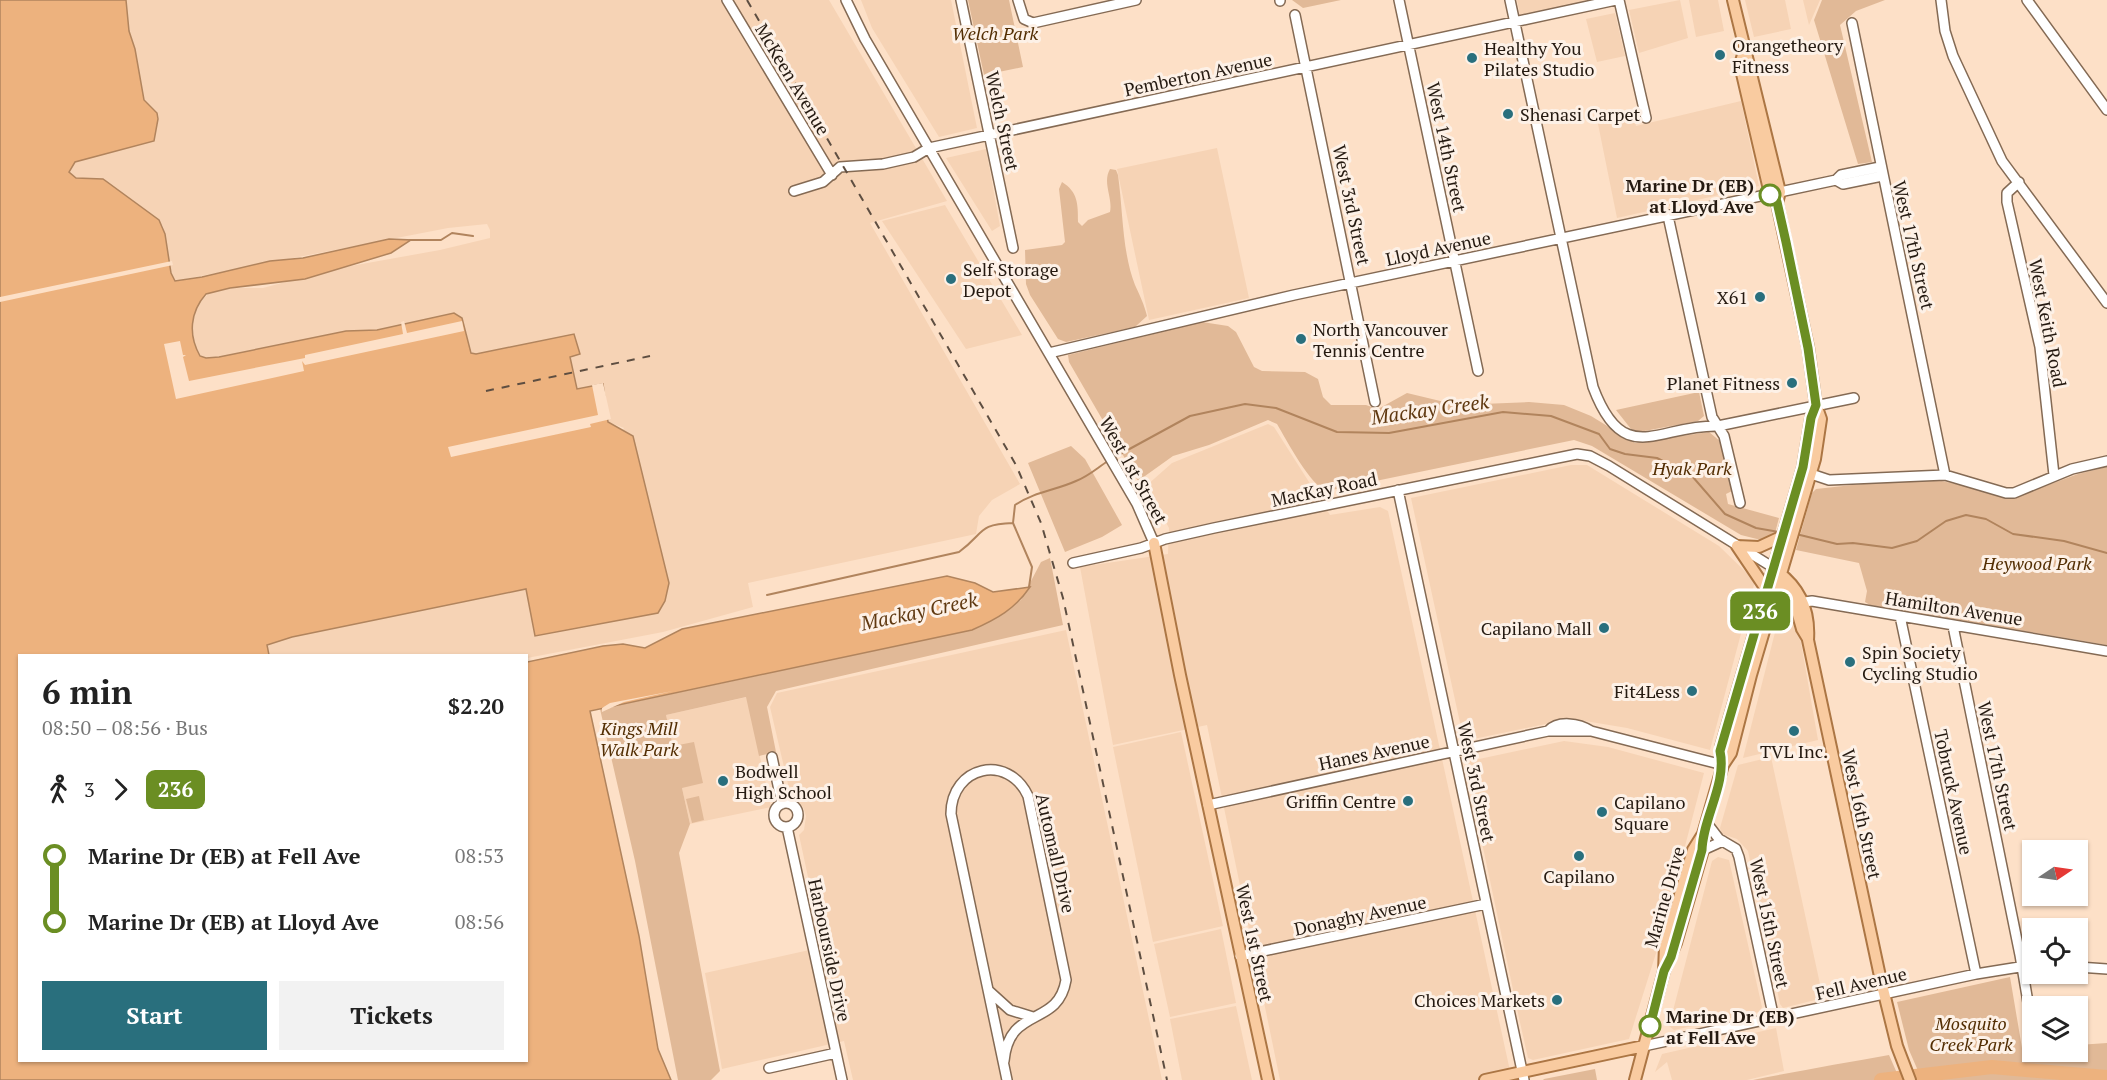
<!DOCTYPE html>
<html lang="en">
<head>
<meta charset="utf-8">
<style>
	:root { --surface:#fff; --page:#f2f2f2; --text:#222; --muted:#767676; --accent:#296f7d }
	body { margin:0; font-family:"PT Serif",serif; background:var(--page); color:var(--text); height:100vh; display:flex; flex-direction:column; font-size:22px; white-space:nowrap }
	* { box-sizing:border-box; margin:0 }
	p { font-size:20px; color:var(--muted) }
	.icon { flex:none; width:33px; height:33px; fill:none; stroke:currentColor; stroke-width:2; stroke-linecap:round; stroke-linejoin:round }
	.map { position:relative; flex:1; overflow:hidden }
	.sheet { position:absolute; left:18px; top:654px; width:510px; height:408px; display:flex; flex-direction:column; background:var(--surface); border-radius:0px; box-shadow:0 2px 4px #0004 }
	.sheet>* { flex:none }
	.badge { padding:0 12px; border-radius:9px; font-size:21px; line-height:39px }
	.needle { width:39px; rotate:77deg }
	.buttons { position:absolute; left:2022px; top:840px; display:grid; gap:12px }
	.buttons a { display:grid; place-items:center; width:66px; height:66px; border-radius:0px; background:var(--surface); box-shadow:0 2px 4px #0004; font-size:30px }
	.map>.badge { position:absolute; translate:-50% -50%; box-shadow:0 0 0 3px #fff }
	.legs { display:flex; align-items:center; gap:9px; height:66px; padding:0 24px; font-size:20px }
	.legs p { margin-inline-start:auto }
	.headline { display:flex; align-items:center; justify-content:space-between; height:102px; padding:0 24px }
	h1 { font-size:33px; font-weight:700; line-height:45px }
	.primary-button { display:flex; gap:12px; margin-top:auto; padding:12px 24px }
	.primary-button a { flex:1; height:69px; border-radius:0px; background:var(--accent); color:#fff; font-size:24px; font-weight:700; line-height:69px; text-align:center }
	.primary-button a+a { background:var(--page); color:var(--text) }
	ul { padding:0 24px; list-style:none }
	li { display:flex; align-items:center; gap:21px; height:66px; font-size:22px }
	li i { display:grid; place-items:center; width:9px; height:100%; margin:0 8px; background:currentColor }
	li i::after { content:''; width:15px; height:15px; margin:-8px; border:4px solid; border-radius:50%; background:var(--surface) }
	li p { margin-inline-start:auto }
	li:first-child i { background:linear-gradient(#0000 50%,currentColor 0) }
	li:last-child i { background:linear-gradient(currentColor 50%,#0000 0) }
	.map>svg:first-child { display:block }
</style>
</head>
<body>
<div class="map">
<svg width="2107" height="1080" viewBox="0 0 2107 1080">
	<rect width="100%" height="100%" fill="#fde0c7"/>
	<path fill="#f6d3b5" d="M 126,0 L 829,0 L 947,201 L 870,223 L 1020,484 L 992,500 L 979,516 L 976,534 L 748,583 L 753,607 L 663,632 L 527,658 L 526,656 L 269,655 L 267,645 L 292,637 L 527,589 L 624,428 L 608,422 L 577,389 L 482,375 L 579,354 L 574,334 L 476,354 L 472,353 L 462,318 L 454,313 L 377,330 L 346,331 L 218,357 L 206,358 L 200,356 L 194,343 L 192,320 L 198,304 L 210,292 L 230,288 L 263,288 L 334,269 L 440,250 L 490,238 L 490,230 L 487,224 L 448,228 L 175,281 L 171,273 L 163,226 L 99,178 L 76,178 L 69,172 L 75,162 L 154,141 L 158,119 L 157,113 L 144,100 L 135,49 L 129,32 Z
		M 861,0 L 951,0 L 977,128 L 939,137 L 872,28 Z
		M 1517,0 L 1593,0 L 1520,15 Z
		M 1680,0 L 1688,38 L 1639,53 L 1629,10 Z
		M 1689,0 L 1718,0 L 1724,31 L 1696,37 Z
		M 1745,0 L 1785,0 L 1791,29 L 1754,37 Z
		M 1803,0 L 1820,0 L 1809,25 Z
		M 1615,13 L 1625,56 L 1597,62 L 1586,19 Z
		M 1741,101 L 1759,186 L 1617,218 L 1598,124 L 1634,117 L 1636,126 Z
		M 1217,148 L 1249,298 L 1149,320 L 1117,169 Z
		M 986,149 L 1000,226 L 992,231 L 946,158 Z
		M 945,205 L 1022,335 L 966,349 L 882,221 Z
		M 1268,424 L 1274,427 L 1330,515 L 1380,507 L 1388,511 L 1512,1080 L 1280,1080 L 1207,725 L 1113,745 L 1080,567 L 1168,554 L 1169,528 L 1146,486 L 1172,463 Z
		M 1571,465 L 1587,465 L 1719,546 L 1755,581 L 1710,750 L 1627,728 L 1579,720 L 1560,721 L 1464,741 L 1411,498 Z
		M 1782,605 L 1791,610 L 1800,637 L 1818,740 L 1743,758 Z
		M 1066,630 L 1162,1080 L 853,1080 L 844,1041 L 722,1069 L 705,973 L 823,947 L 799,835 L 804,830 L 806,816 L 803,807 L 791,797 L 770,707 L 777,693 Z
		M 747,697 L 771,807 L 690,824 L 666,715 Z
		M 1181,732 L 1223,926 L 1153,942 L 1113,747 Z
		M 1564,741 L 1608,747 L 1704,773 L 1663,931 L 1629,1039 L 1533,1060 L 1528,1058 L 1519,1018 L 1465,762 Z
		M 1771,757 L 1823,998 L 1783,1008 L 1780,1004 L 1748,851 L 1737,839 L 1722,834 L 1720,828 L 1738,765 Z
		M 1718,857 L 1729,860 L 1762,1007 L 1759,1012 L 1674,1030 L 1669,1026 L 1712,861 Z
		M 1221,929 L 1236,1003 L 1170,1017 L 1154,944 Z
		M 1236,1006 L 1252,1080 L 1182,1080 L 1170,1019 Z
		M 1776,1028 L 1784,1071 L 1747,1080 L 1672,1080 L 1667,1062 L 1655,1072 L 1662,1054 Z"/>
	<path fill="#e1b997" d="M 968,0 L 1009,0 L 1023,67 L 984,75 Z
		M 1292,0 L 1341,0 L 1303,8 Z
		M 1822,0 L 1885,0 L 1856,11 L 1840,25 L 1872,162 L 1858,164 L 1814,20 Z
		M 1110,169 L 1116,170 L 1118,175 C 1123,210 1122,252 1135,285 C 1140,296 1144,304 1147,316 L 1135,327 L 1066,342 L 1058,339 L 1030,295 L 1026,284 L 1025,250 L 1062,245 L 1065,242 L 1059,189 L 1062,182 C 1078,192 1078,204 1078,222 L 1082,226 L 1088,220 L 1110,212 C 1113,197 1102,183 1110,169 Z
		M 1202,322 L 1228,326 L 1236,332 L 1254,367 L 1262,371 L 1305,372 L 1318,379 L 1323,397 L 1331,405 L 1366,405 L 1378,409 L 1407,393 L 1457,405 L 1529,402 L 1564,405 L 1591,416 L 1635,443 L 1709,432 L 1721,442 L 1732,491 L 1726,494 L 1728,504 L 1779,518 L 1775,533 L 1761,540 L 1741,535 L 1592,446 L 1574,440 L 1327,491 C 1311,487 1286,439 1277,424 L 1268,420 L 1209,445 L 1173,456 L 1138,481 L 1069,362 L 1068,355 Z
		M 1699,392 L 1704,416 L 1698,421 L 1639,432 L 1631,429 L 1616,410 Z
		M 1071,446 L 1085,459 L 1122,525 L 1102,537 L 1065,552 L 1028,463 Z
		M 2107,467 L 2107,645 L 1870,605 L 1865,602 L 1867,591 L 1859,563 L 1796,550 L 1812,493 L 1816,489 L 1889,481 L 1937,480 L 2016,497 L 2078,474 Z
		M 1050,558 L 1063,625 L 776,691 L 767,707 L 776,752 L 759,756 L 746,697 L 666,715 L 673,746 L 694,742 L 703,783 L 682,788 L 690,824 L 679,853 L 720,1071 L 711,1080 L 678,1080 L 635,861 L 600,709 L 972,630 L 1021,600 L 1041,562 Z
		M 699,796 L 704,820 L 692,823 L 686,799 Z
		M 2010,977 L 2022,1048 L 2032,1048 L 2032,1052 L 2078,1052 L 2078,1045 L 2107,1043 L 2107,1080 L 1922,1080 L 1909,1050 L 1897,1002 Z
		M 1889,1055 L 1900,1080 L 1753,1080 C 1798,1071 1844,1063 1889,1055 Z
		M 1595,1069 L 1597,1080 L 1543,1080 L 1544,1079 Z"/>
	<path fill="#edb27e" stroke="#b1845d" stroke-width="1.5" d="M 0,0 L 126,0 L 129,31 L 135,49 L 144,100 L 157,113 L 158,119 L 154,141 L 75,162 L 69,172 L 76,178 L 103,179 L 159,220 L 165,234 L 171,273 L 175,281 L 202,277 L 270,261 L 303,258 L 389,239 L 411,240 L 391,253 L 305,279 L 230,288 L 206,294 C 190,312 188,335 200,356 L 206,358 L 219,357 L 346,331 L 377,330 L 454,313 L 462,318 L 471,353 L 476,354 L 574,334 L 580,354 L 570,357 L 577,389 L 603,384 L 608,422 L 633,436 L 669,583 L 665,601 L 658,613 L 535,636 L 526,589 L 292,637 L 267,645 L 269,655 L 20,656 L 20,1060 L 526,1060 L 527,662 L 603,646 L 623,644 L 645,648 L 682,629 L 947,576 L 975,583 L 993,592 L 1030,587 C 1015,609 997,619 972,630 L 590,711 L 639,936 L 658,1049 L 671,1080 L 0,1080 Z"/>
	<path fill="#fde0c7" d="M 172,261 L 173,265 L 0,302 L 0,297 Z
		M 404,321 L 407,333 L 462,321 L 464,331 L 305,365 L 302,361 L 304,371 L 176,399 L 164,344 L 180,341 L 183,355 L 186,355 L 183,357 L 189,381 L 305,358 L 305,355 L 403,334 L 401,322 Z
		M 603,383 L 611,419 L 590,424 L 591,427 L 451,457 L 448,447 L 598,415 L 592,385 Z
		M 673,691 L 624,702 L 602,712 L 602,708 L 610,703 Z"/>
	<g fill="none" stroke-linecap="round" stroke-linejoin="round">
		<path stroke="#b1845d" stroke-width="2" d="M 410,240 L 441,240 L 452,233 L 473,236
			M 1113,458 L 1190,416 L 1245,404 L 1276,408 L 1337,432 L 1389,433 L 1503,412 L 1551,416 L 1599,434 L 1610,449 L 1625,454 L 1657,458 L 1692,476 L 1725,514 L 1756,528 L 1779,532
			M 1796,534 L 1837,544 L 1853,543 L 1892,548 L 1917,541 L 1946,521 L 1966,515 L 1986,519 L 2013,534 L 2064,541 L 2107,553
			M 1029,587 L 1032,567 L 1013,523 L 1015,505 C 1036,491 1054,491 1076,481 C 1089,476 1097,468 1108,461
			M 767,595 L 959,552 C 985,533 977,524 1013,523"/>
		<path stroke="#edb27e" stroke-width="14" d="M 1881,1080 L 1992,1067 L 2107,1077"/>
		<g stroke="#846a54" stroke-width="12">
			<path id="minor" d="M 727,0 L 832,175
				M 846,0 L 865,39 L 1137,504 L 1154,543
				M 961,0 L 1013,248
				M 1018,0 L 1024,19 L 1033,23 L 1136,0
				M 1280,0 L 1280,1
				M 1399,0 L 1478,371
				M 1510,0 L 1593,387 C 1624,470 1659,424 1718,426 L 1854,398
				M 1619,0 L 1646,118
				M 1941,0 L 1945,31 L 1953,56 L 2002,161 L 2107,303
				M 2027,0 L 2107,110
				M 1295,15 L 1375,402
				M 1852,23 L 1945,475
				M 1836,180 L 1843,184 L 1882,176
				M 2019,182 L 2007,193 L 2007,202 L 2040,347 L 2054,475
				M 794,191 L 823,182 L 840,167 L 883,164 L 914,157 L 929,148 L 1616,0
				M 1668,216 L 1712,417 L 1724,436 L 1740,503
				M 1049,353 L 1294,295 L 1836,180 L 1841,175 L 1880,167
				M 1811,474 L 1829,480 L 1945,475 L 2006,493 L 2014,493 L 2072,469 L 2107,461
				M 1398,490 L 1524,1080
				M 1073,563 L 1141,548 L 1165,539 L 1214,528 L 1577,454 L 1590,456 L 1609,466 L 1774,568
				M 1797,603 L 1812,601 L 2107,651
				M 1900,616 L 1976,974
				M 1953,626 L 2020,955 L 2031,1020
				M 1548,731 C 1558,720 1579,723 1591,731
				M 772,757 L 782,804
				M774 815a12 12 0 1 1 24 0a12 12 0 1 1-24 0Z
				M 1208,805 L 1548,731 L 1591,731 L 1723,765
				M 1706,822 L 1719,839 L 1736,849 L 1739,857 L 1774,1019
				M 787,827 L 842,1080
				M 1703,850 L 1723,841
				M 1240,956 L 1486,904
				M 2078,967 L 2107,969
				M 989,991 L 1010,1010 L 1033,1017
				M 1644,1046 L 1976,974 L 2032,965
				M 1004,1061 C 1009,1005 1058,1028 1066,980 L 1028,796 C 1008,753 951,766 951,814 L 1007,1080
				M 769,1068 L 836,1053"/>
		</g>
		<g stroke="#ac7644" stroke-width="14">
			<path id="major" d="M 1744,51 L 1740,65 L 1770,194 L 1777,203
				M 1154,543 L 1180,675 L 1268,1080
				M 1737,546 L 1766,589
				M 1737,546 L 1759,547 L 1783,536
				M 1778,572 C 1801,589 1810,611 1808,640 L 1881,981 L 1897,1046 L 1910,1080
				M 1777,576 L 1795,604 L 1802,629 L 1808,639
				M 1723,765 L 1721,747 L 1803,467 L 1811,418 L 1816,405 L 1808,347 L 1777,203 L 1780,192 L 1733,0
				M 1664,971 L 1676,943 L 1703,850 L 1703,834 L 1723,765 L 1731,753 L 1751,675 L 1815,459 L 1821,419 L 1816,405
				M 1485,1080 L 1644,1046
				M 1635,1080 L 1664,971 L 1665,946 L 1693,850 L 1703,834"/>
		</g>
		<use href="#minor" stroke="#fff" stroke-width="9"/>
		<use href="#major" stroke="#f9cba0" stroke-width="10"/>
		<path stroke="#5e4e41" stroke-width="2" stroke-dasharray="8 8" stroke-linecap="butt" d="M 747,0 L 1016,465 L 1041,523 L 1063,598 L 1167,1080
			M 486,391 L 650,356"/>
	</g>
	<g fill="none" stroke-linecap="round" stroke-linejoin="round">
		<g stroke="#fff" stroke-width="14">
			<path id="line-1" d="M 1650,1026 L 1664,971 L 1671,957 L 1702,850 C 1703,817 1727,784 1720,751 L 1803,467 L 1811,418 L 1816,405 L 1808,348 L 1786,242 L 1777,202 L 1770,195"/>
		</g>
		<use href="#line-1" stroke="#6b8e23" stroke-width="9"/>
	</g>
	<g fill="#296f7d" stroke="#fdf1e7" stroke-width="2">
		<circle cx="1720" cy="55" r="6"/>
		<circle cx="1472" cy="58" r="6"/>
		<circle cx="1508" cy="114" r="6"/>
		<circle cx="951" cy="279" r="6"/>
		<circle cx="1760" cy="297" r="6"/>
		<circle cx="1301" cy="339" r="6"/>
		<circle cx="1792" cy="383" r="6"/>
		<circle cx="1604" cy="628" r="6"/>
		<circle cx="1850" cy="662" r="6"/>
		<circle cx="1692" cy="691" r="6"/>
		<circle cx="1794" cy="731" r="6"/>
		<circle cx="723" cy="781" r="6"/>
		<circle cx="1408" cy="801" r="6"/>
		<circle cx="1602" cy="812" r="6"/>
		<circle cx="1579" cy="856" r="6"/>
		<circle cx="1557" cy="1000" r="6"/>
	</g>
	<g fill="#fff" stroke="#6b8e23" stroke-width="3">
		<circle cx="1770" cy="195" r="10"/>
		<circle cx="1650" cy="1026" r="10"/>
	</g>
	<g text-anchor="middle" dominant-baseline="central" stroke-width="6" stroke-linejoin="round" paint-order="stroke">
		<g font-size="18" font-style="italic" fill="#532e03" stroke="#fdf1e7">
			<text x="995" y="33">Welch Park</text>
			<text x="1692" y="468">Hyak Park</text>
			<text x="2037" y="563">Heywood Park</text>
			<text x="639" y="728">Kings Mill<tspan x="639" dy="21">Walk Park</tspan></text>
			<text x="1971" y="1023">Mosquito<tspan x="1971" dy="21">Creek Park</tspan></text>
		</g>
		<g font-size="18" fill="#251a11" stroke="#fdf1e7" text-anchor="start">
			<text x="1732" y="45">Orangetheory<tspan x="1732" dy="21">Fitness</tspan></text>
			<text x="1484" y="48">Healthy You<tspan x="1484" dy="21">Pilates Studio</tspan></text>
			<text x="1520" y="114">Shenasi Carpet</text>
			<text x="963" y="269">Self Storage<tspan x="963" dy="21">Depot</tspan></text>
			<text x="1748" y="297" text-anchor="end">X61</text>
			<text x="1313" y="329">North Vancouver<tspan x="1313" dy="21">Tennis Centre</tspan></text>
			<text x="1780" y="383" text-anchor="end">Planet Fitness</text>
			<text x="1592" y="628" text-anchor="end">Capilano Mall</text>
			<text x="1862" y="652">Spin Society<tspan x="1862" dy="21">Cycling Studio</tspan></text>
			<text x="1680" y="691" text-anchor="end">Fit4Less</text>
			<text x="1794" y="751" text-anchor="middle">TVL Inc.</text>
			<text x="735" y="771">Bodwell<tspan x="735" dy="21">High School</tspan></text>
			<text x="1396" y="801" text-anchor="end">Griffin Centre</text>
			<text x="1614" y="802">Capilano<tspan x="1614" dy="21">Square</tspan></text>
			<text x="1579" y="876" text-anchor="middle">Capilano</text>
			<text x="1545" y="1000" text-anchor="end">Choices Markets</text>
		</g>
		<g font-size="18" fill="#251a11" stroke="#fdf1e7">
			<text transform="translate(1198 74) rotate(-12)">Pemberton Avenue</text>
			<text transform="translate(793 79) rotate(59)">McKeen Avenue</text>
			<text transform="translate(1003 121) rotate(78)">Welch Street</text>
			<text transform="translate(1447 147) rotate(78)">West 14th Street</text>
			<text transform="translate(1352 205) rotate(78)">West 3rd Street</text>
			<text transform="translate(1914 245) rotate(77)">West 17th Street</text>
			<text transform="translate(1438 248) rotate(-12)">Lloyd Avenue</text>
			<text transform="translate(2048 323) rotate(79)">West Keith Road</text>
			<text transform="translate(1134 470) rotate(61)">West 1st Street</text>
			<text transform="translate(1324 489) rotate(-12)">MacKay Road</text>
			<text transform="translate(1954 608) rotate(9)">Hamilton Avenue</text>
			<text transform="translate(1374 752) rotate(-12)">Hanes Avenue</text>
			<text transform="translate(1998 766) rotate(78)">West 17th Street</text>
			<text transform="translate(1477 782) rotate(78)">West 3rd Street</text>
			<text transform="translate(1954 792) rotate(78)">Tobruck Avenue</text>
			<text transform="translate(1862 814) rotate(78)">West 16th Street</text>
			<text transform="translate(1056 853) rotate(77)">Automall Drive</text>
			<text transform="translate(1664 897) rotate(-74)">Marine Drive</text>
			<text transform="translate(1360 915) rotate(-12)">Donaghy Avenue</text>
			<text transform="translate(1770 923) rotate(78)">West 15th Street</text>
			<text transform="translate(1255 943) rotate(78)">West 1st Street</text>
			<text transform="translate(830 950) rotate(78)">Harbourside Drive</text>
			<text transform="translate(1861 983) rotate(-13)">Fell Avenue</text>
		</g>
		<g font-size="18" font-weight="bold" fill="#251a11" stroke="#fdf1e7" text-anchor="end">
			<text x="1754" y="185">Marine Dr (EB)<tspan x="1754" dy="21">at Lloyd Ave</tspan></text>
			<text x="1666" y="1016" text-anchor="start">Marine Dr (EB)<tspan x="1666" dy="21">at Fell Ave</tspan></text>
		</g>
		<g font-size="20" font-style="italic" fill="#603911" stroke="#fdf1e7">
			<text transform="translate(1430 409) rotate(-8)">Mackay Creek</text>
			<text transform="translate(919 611) rotate(-12)">Mackay Creek</text>
		</g>
	</g>
</svg>
<div class="buttons">
<a><svg class="needle" viewBox="-14 -14 28 28"><path d="M0-13l5 13h-10z" fill="#e53935"/><path d="M0 13l5-13h-10z" fill="#767676"/></svg></a>
<a><svg class="icon" aria-label="locate" viewBox="0 0 24 24"><circle cx="12" cy="12" r="6"/><path d="M12 2v4M12 18v4M2 12h4M18 12h4"/></svg></a>
<a><svg class="icon" aria-label="layers" viewBox="0 0 24 24"><path d="M12 4l9 5-9 5-9-5zM3 14l9 5 9-5"/></svg></a>
</div>
<b class="badge" style="left:1760px;top:611px;background:#6b8e23;color:#fff">236</b>
<section class="sheet">
<div class="headline"><div><h1>6 min</h1><p>08:50 – 08:56 · Bus</p></div><b>$2.20</b></div>
<div class="legs"><svg class="icon" aria-label="walk" viewBox="0 0 24 24"><circle cx="13" cy="4" r="2"/><path d="M13 8l-2 6 4 7M11 14l-3 7M7 12l3-4h3l4 4"/></svg>3<svg class="icon" aria-label="forward" viewBox="0 0 24 24"><path d="M9 5l7 7-7 7"/></svg><b class="badge" style="background:#6b8e23;color:#fff">236</b></div>
<ul>
<li><i style="color:#6b8e23"></i><b>Marine Dr (EB) at Fell Ave</b><p>08:53</p></li>
<li><i style="color:#6b8e23"></i><b>Marine Dr (EB) at Lloyd Ave</b><p>08:56</p></li>
</ul>
<div class="primary-button"><a>Start</a><a>Tickets</a></div>
</section>
</div>
</body>
</html>
